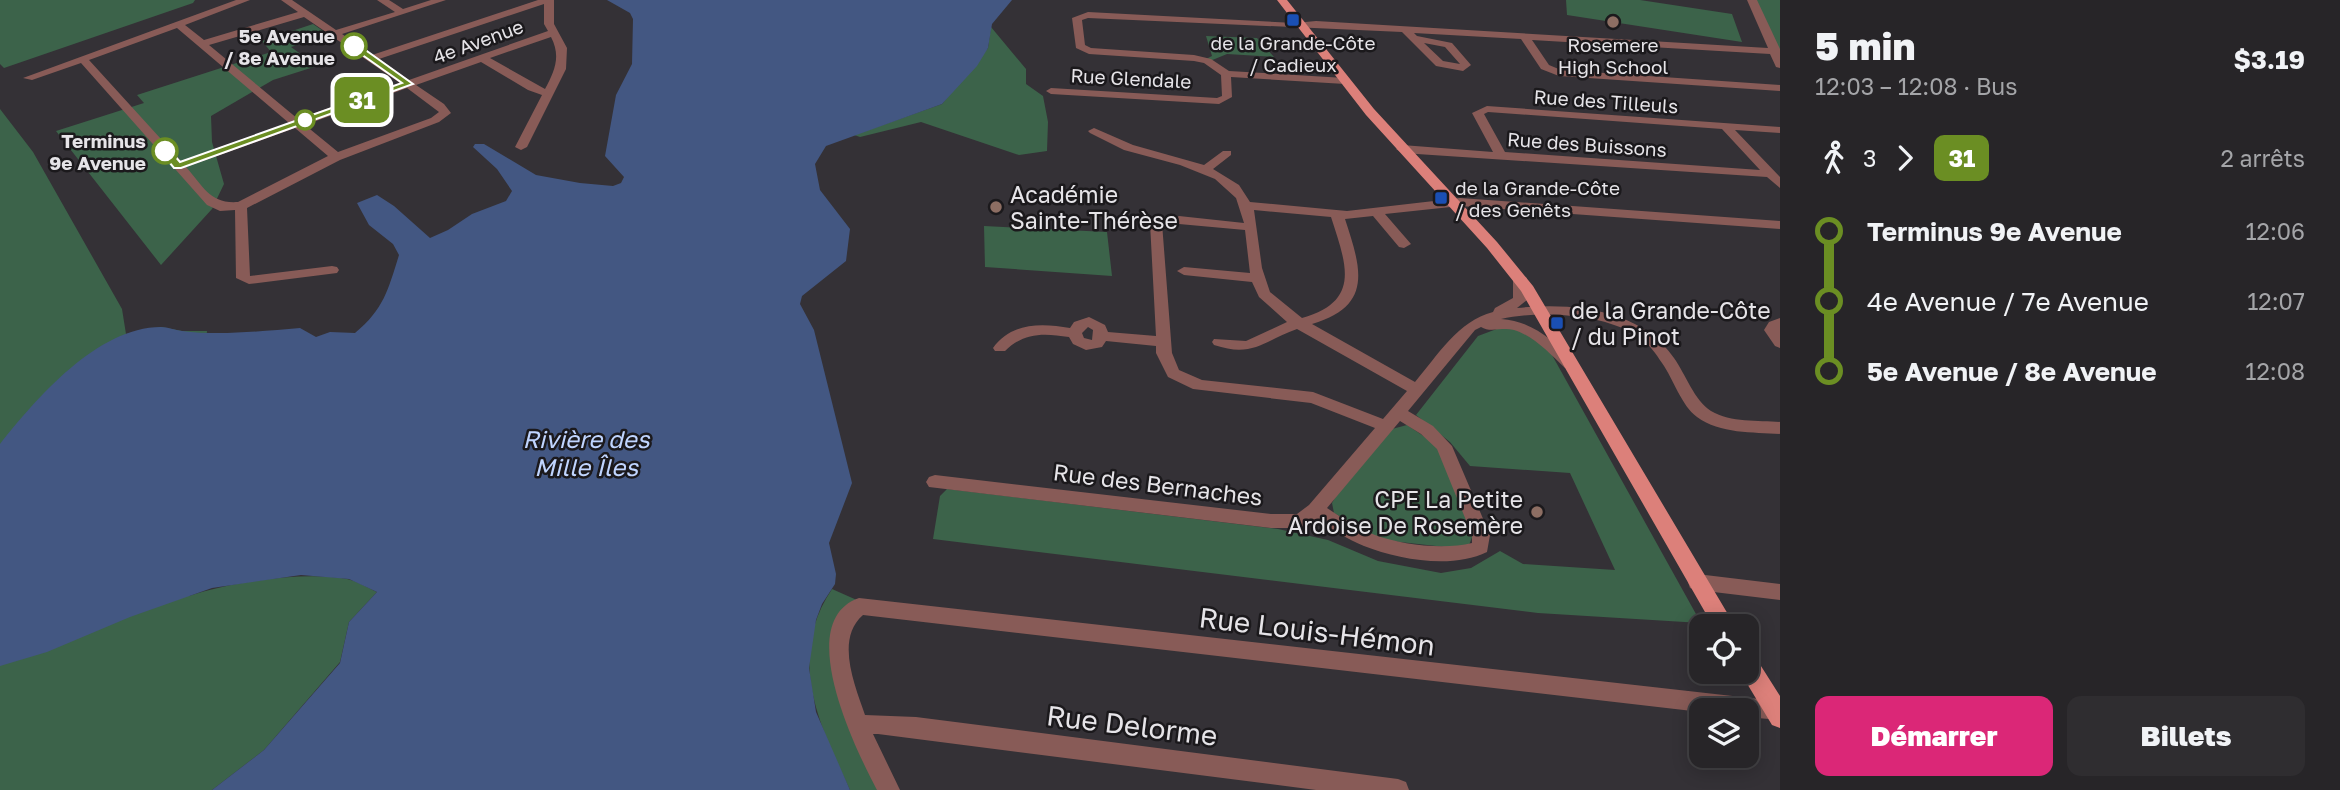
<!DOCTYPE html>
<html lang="fr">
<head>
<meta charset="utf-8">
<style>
	:root { --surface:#272528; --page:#2f2d30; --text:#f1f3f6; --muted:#a4a5a8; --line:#434245; --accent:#db2777 }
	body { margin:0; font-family:"Golos Text",sans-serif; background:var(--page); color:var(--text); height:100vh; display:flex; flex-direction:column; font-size:26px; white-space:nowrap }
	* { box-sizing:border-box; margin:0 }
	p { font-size:23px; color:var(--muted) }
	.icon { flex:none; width:38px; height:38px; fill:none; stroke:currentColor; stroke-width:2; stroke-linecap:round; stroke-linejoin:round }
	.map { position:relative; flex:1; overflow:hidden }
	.panel { display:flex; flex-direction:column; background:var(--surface); width:560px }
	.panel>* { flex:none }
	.badge { padding:0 14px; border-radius:10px; font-size:24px; line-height:46px }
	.buttons { position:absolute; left:1689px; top:614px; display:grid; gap:14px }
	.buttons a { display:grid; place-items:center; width:70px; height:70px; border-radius:14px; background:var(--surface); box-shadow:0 4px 18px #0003,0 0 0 2px var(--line); font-size:35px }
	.map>.badge { position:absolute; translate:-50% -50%; box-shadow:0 0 0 4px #fff }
	.legs { display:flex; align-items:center; gap:10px; height:77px; padding:0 35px; font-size:23px }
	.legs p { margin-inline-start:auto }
	.summary { display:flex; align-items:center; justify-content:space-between; height:119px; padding:0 35px }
	h1 { font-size:38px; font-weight:800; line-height:52px }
	.cta { display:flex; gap:14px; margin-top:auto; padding:14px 35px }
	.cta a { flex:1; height:80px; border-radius:14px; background:var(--accent); color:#fff; font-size:28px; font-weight:800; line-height:80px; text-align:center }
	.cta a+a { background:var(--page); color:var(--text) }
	ul { padding:0 35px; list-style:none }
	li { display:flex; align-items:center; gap:24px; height:70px; font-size:26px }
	li i { display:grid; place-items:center; width:10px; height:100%; margin:0 9px; background:currentColor }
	li i::after { content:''; width:18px; height:18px; margin:-9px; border:5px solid; border-radius:50%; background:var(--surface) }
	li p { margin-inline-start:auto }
	li:first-child i { background:linear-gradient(#0000 50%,currentColor 0) }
	li:last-child i { background:linear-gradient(currentColor 50%,#0000 0) }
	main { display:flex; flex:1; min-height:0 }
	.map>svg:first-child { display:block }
</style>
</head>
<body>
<main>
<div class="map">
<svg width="1780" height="790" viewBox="0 0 1780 790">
	<rect width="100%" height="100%" fill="#343136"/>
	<path fill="#3c634a" d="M 0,0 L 195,0 L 193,3 L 4,68 L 0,64 Z
		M 1566,0 L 1640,0 L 1732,14 L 1742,42 L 1567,15 Z
		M 1752,0 L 1780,0 L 1780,52 Z
		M 313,24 L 329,35 L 291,47 L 317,66 L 273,80 L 211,116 L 212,142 L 224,184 L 212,209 L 161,265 L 56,131 L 144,103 L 137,95 L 271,52 L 262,41 Z
		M 991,27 L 1026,69 L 1026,84 L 1043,96 L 1048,122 L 1047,151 L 1019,155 L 921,122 L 860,137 L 854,135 L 942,104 L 988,48 Z
		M 1206,36 L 1257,38 L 1274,57 L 1227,54 L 1210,61 L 1206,59 L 1212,56 Z
		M 0,109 L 33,152 L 122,309 L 126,334 L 161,327 L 182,331 L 207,331 L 189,596 C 231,582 304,571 347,579 C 357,581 368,588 377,592 L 349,622 L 340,662 L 264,750 L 212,790 L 0,790 Z
		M 984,226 L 1107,232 L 1112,276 L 985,267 Z
		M 1502,327 L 1518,330 L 1547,346 L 1701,623 L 1538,613 L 933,539 L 940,496 L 947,489 L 1278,529 L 1328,540 L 1378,561 L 1441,573 L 1471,568 L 1500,551 L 1523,564 L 1615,570 L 1570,473 L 1470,466 L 1450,442 L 1416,415 L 1478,336 Z
		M 1407,425 L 1437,445 L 1473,535 L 1469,545 L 1454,548 L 1382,540 L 1334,513 L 1332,503 L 1336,496 L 1392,429 Z
		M 832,589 L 859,601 L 843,610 L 836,622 L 881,790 L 850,790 C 819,724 786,658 832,589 Z"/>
	<path fill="#435782" d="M 607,0 L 1012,0 L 992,24 L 988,48 L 977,66 L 942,104 L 826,146 L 815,164 L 820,190 L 850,229 L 846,261 L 802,296 L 800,304 L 814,330 L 852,483 L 829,543 L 836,574 L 835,584 L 822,604 L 816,620 L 809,668 L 816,712 L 850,790 L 212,790 L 264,750 L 340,663 L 349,622 L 377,592 L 349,579 L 301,575 L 212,588 L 130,617 L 47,652 L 0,666 L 0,444 C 36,399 97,327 161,327 C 168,327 175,330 182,331 C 220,336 262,331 300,328 L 316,337 L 330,332 L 355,333 C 384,309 388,290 399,255 L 393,244 L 369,225 L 357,203 L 377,195 L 394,206 L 430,238 L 448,230 L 472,214 L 506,201 L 512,191 L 497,169 L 473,147 L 475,144 L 484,144 L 536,175 L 580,183 L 613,186 L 621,183 L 624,177 L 605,156 L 616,95 L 632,64 L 633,19 L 630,13 Z"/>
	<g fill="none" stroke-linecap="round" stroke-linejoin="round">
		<path fill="#885b57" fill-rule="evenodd" d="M 236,0 L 250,0 L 185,25 L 204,40 L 298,12 L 281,0 L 292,0 L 336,30 L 395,12 L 377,0 L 389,0 L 403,9 L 431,0 L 446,0 L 342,34 L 372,55 L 538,0 L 554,0 L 554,24 L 567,48 L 566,69 L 527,147 L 521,150 L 515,147 L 542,95 L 528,90 L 481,62 L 416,85 L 444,104 L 451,113 L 439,122 L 340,160 L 247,208 L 250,276 L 332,266 L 337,267 L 339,270 L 337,273 L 249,284 L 236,278 L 235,210 L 220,211 L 207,205 L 81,63 L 32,80 L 23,78 ZM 544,4 L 544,24 L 548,31 L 409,80 L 379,59 ZM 304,17 L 400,83 L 298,119 L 209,45 ZM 177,28 L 289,123 L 181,161 L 89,60 ZM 551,37 C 561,56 555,71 545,89 L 490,58 ZM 407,88 L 439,112 L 431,118 L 338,152 L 305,125 ZM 295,128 L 328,156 L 238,202 C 210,204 204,187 186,167 Z
			M 1747,0 L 1757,0 L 1780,49 L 1780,68 L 1776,67 L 1770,54 L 1532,40 L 1549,65 L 1561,70 L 1780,85 L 1780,91 L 1559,76 L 1541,69 L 1521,39 L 1414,33 L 1417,36 L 1452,43 L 1471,65 L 1463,71 L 1436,66 L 1402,32 L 1088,18 L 1082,20 L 1085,45 L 1091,48 L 1194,55 L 1211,59 L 1229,71 L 1345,78 L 1350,81 L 1345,84 L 1231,77 L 1232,97 L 1219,104 L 1051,94 L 1046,91 L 1051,88 L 1217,98 L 1222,96 L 1221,75 L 1204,63 L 1194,61 L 1089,54 L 1076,48 L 1072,18 L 1088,12 L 1295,23 L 1316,21 L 1768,48 ZM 1424,43 L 1445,47 L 1460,64 L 1443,61 Z
			M 1487,106 L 1780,127 L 1780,133 L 1735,130 L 1780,177 L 1780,188 L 1767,177 L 1402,153 L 1396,149 L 1402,145 L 1493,152 L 1472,113 ZM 1488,112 L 1722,129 L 1760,170 L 1505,152 L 1484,114 Z
			M 1094,128 L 1133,145 L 1204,165 L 1223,151 L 1231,151 L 1231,155 L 1213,169 L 1239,185 L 1250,202 L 1347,211 L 1460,198 L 1780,221 L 1780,229 L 1460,206 L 1385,214 L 1411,244 L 1404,248 L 1399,247 L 1373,216 L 1345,219 C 1361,268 1374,306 1312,324 L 1415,382 C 1438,355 1458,321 1493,312 L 1495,308 L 1513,298 L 1513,278 L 1520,274 L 1527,278 L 1527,300 L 1517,308 C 1572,302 1641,309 1674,358 C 1686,375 1694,400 1711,411 C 1731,423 1758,420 1780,422 L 1780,434 C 1753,432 1720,434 1697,417 C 1681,405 1674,380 1662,363 C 1656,354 1650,345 1641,339 C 1610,314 1539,310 1501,319 C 1533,321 1552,341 1575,360 L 1578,364 L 1575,368 L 1565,368 C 1550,354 1534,336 1514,330 C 1502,327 1490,333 1481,327 L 1475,330 L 1408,411 L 1433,426 L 1452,446 L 1490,535 L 1487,552 C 1453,569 1399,560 1364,546 C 1347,539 1331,529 1316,519 L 1300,528 L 1271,528 L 929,487 L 926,482 L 929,477 L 935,475 L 1271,514 L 1297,514 L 1309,505 L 1375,428 L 1311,403 L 1193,389 L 1168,377 L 1156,353 L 1156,346 L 1106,341 L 1102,347 L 1086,350 L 1073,344 L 1069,337 C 1044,333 1024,332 1005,351 L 995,351 L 993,348 C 1011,322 1042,323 1070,328 L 1074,322 L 1089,317 L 1105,325 L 1108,332 L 1156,336 L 1150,223 L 1156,219 L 1162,223 L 1172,353 L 1179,370 L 1202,380 L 1313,392 L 1383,419 L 1407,391 L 1297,329 C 1263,341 1253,358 1214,345 L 1212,342 L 1214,339 L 1246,341 L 1287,322 L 1259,297 L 1252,282 L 1184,275 L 1177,271 L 1184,267 L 1250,273 L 1245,230 L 1179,224 L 1173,220 L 1179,216 L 1244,223 L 1236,198 L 1215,179 L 1180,165 L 1124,150 L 1090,133 L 1088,131 ZM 1254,210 L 1331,217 C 1346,264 1362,301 1302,318 L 1270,292 L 1262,268 ZM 1088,327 L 1093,330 L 1092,340 L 1084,338 L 1082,333 ZM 1400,421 L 1421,434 L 1437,449 L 1472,535 L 1472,543 C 1444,550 1402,545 1375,535 C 1358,528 1342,518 1327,508 Z
			M 1780,318 L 1780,348 L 1775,346 L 1764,330 L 1769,322 Z
			M 1697,574 L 1780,584 L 1780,600 L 1697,590 L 1690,588 L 1688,582 L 1690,576 Z
			M 859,598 L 1777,701 L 1780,702 L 1780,720 L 1746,717 L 1746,710 L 1701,712 L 863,615 C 835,639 855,686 865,715 L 916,717 L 1398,779 L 1406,782 L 1409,790 L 1316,790 L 878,734 L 873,734 L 900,790 L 877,790 C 856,750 792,621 859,598 Z"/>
		<path fill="#dc807a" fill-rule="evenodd" d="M 1277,0 L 1287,0 L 1374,109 L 1497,242 L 1533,286 L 1735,626 L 1713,626 L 1521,291 L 1487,248 L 1366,115 Z
			M 1746,652 L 1754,655 L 1780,696 L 1780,728 L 1772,725 L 1740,672 L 1746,672 Z"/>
	</g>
	<path fill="#6b8e23" stroke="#fff" stroke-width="2" d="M 351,44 L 357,44 L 413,84 L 181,168 L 174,168 L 160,151 L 168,148 L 180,162 L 402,83 L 351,47 Z"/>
	<g fill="#1a4fb4" stroke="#1b191c" stroke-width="2.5">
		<rect x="1286" y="13" width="14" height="14" rx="3.5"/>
		<rect x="1434" y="191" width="14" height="14" rx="3.5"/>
		<rect x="1550" y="316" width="14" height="14" rx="3.5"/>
	</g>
	<g fill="#8d6e63" stroke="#1b191c" stroke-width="2.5">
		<circle cx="1613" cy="22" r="7"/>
		<circle cx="996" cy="207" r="7"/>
		<circle cx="1537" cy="512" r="7"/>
	</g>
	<g fill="#fff" stroke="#6b8e23" stroke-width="3.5">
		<circle cx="354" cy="46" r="12"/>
		<circle cx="305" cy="120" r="9"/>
		<circle cx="165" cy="151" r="12"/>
	</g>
	<g text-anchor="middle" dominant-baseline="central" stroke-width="5" stroke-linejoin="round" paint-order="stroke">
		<g font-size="19" font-weight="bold" fill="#e6e4e8" stroke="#1b191c" text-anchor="end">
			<text x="335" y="35">5e Avenue<tspan x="335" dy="22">/ 8e Avenue</tspan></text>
			<text x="146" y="140">Terminus<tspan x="146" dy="22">9e Avenue</tspan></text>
		</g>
		<g font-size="19" fill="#e6e4e8" stroke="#1b191c">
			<text transform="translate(478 41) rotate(-20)">4e Avenue</text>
			<text transform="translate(1131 78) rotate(3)">Rue Glendale</text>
			<text transform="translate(1606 101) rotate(4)">Rue des Tilleuls</text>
			<text transform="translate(1587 144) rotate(4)">Rue des Buissons</text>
		</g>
		<g font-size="19" fill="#e6e4e8" stroke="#1b191c">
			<text x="1293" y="42">de la Grande-Côte<tspan x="1293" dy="22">/ Cadieux</tspan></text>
			<text x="1613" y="44">Rosemere<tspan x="1613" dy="22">High School</tspan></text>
			<text x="1455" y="187" text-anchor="start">de la Grande-Côte<tspan x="1455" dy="22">/ des Genêts</tspan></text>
		</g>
		<g font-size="23" fill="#e6e4e8" stroke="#1b191c" text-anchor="start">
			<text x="1010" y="194">Académie<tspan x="1010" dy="26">Sainte-Thérèse</tspan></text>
			<text x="1571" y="310">de la Grande-Côte<tspan x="1571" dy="26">/ du Pinot</tspan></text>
			<text x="1523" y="499" text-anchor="end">CPE La Petite<tspan x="1523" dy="26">Ardoise De Rosemère</tspan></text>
		</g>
		<g font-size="23" fill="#e6e4e8" stroke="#1b191c">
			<text transform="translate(1158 484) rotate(7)">Rue des Bernaches</text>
		</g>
		<g font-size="24" font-style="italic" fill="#c0d5ff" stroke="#1b191c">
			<text x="586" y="438">Rivière des<tspan x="586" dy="28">Mille Îles</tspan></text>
		</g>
		<g font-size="28" fill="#e6e4e8" stroke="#1b191c">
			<text transform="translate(1317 631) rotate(7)">Rue Louis-Hémon</text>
			<text transform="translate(1132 725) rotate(7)">Rue Delorme</text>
		</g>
	</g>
</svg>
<div class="buttons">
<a><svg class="icon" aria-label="locate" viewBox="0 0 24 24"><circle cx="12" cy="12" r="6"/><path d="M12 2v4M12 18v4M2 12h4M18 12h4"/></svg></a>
<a><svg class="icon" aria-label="layers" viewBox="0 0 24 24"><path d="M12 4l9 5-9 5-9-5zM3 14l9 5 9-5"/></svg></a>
</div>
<b class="badge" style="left:362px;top:100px;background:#6b8e23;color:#fff">31</b>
</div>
<section class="panel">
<div class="summary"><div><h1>5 min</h1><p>12:03 – 12:08 · Bus</p></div><b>$3.19</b></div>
<div class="legs"><svg class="icon" aria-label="walk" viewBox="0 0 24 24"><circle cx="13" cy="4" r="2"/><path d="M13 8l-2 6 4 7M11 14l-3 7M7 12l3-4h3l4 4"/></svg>3<svg class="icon" aria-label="forward" viewBox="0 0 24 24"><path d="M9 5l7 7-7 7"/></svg><b class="badge" style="background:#6b8e23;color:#fff">31</b><p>2 arrêts</p></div>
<ul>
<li><i style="color:#6b8e23"></i><b>Terminus 9e Avenue</b><p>12:06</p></li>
<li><i style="color:#6b8e23"></i><span>4e Avenue / 7e Avenue</span><p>12:07</p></li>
<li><i style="color:#6b8e23"></i><b>5e Avenue / 8e Avenue</b><p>12:08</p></li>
</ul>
<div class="cta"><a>Démarrer</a><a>Billets</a></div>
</section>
</main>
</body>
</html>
